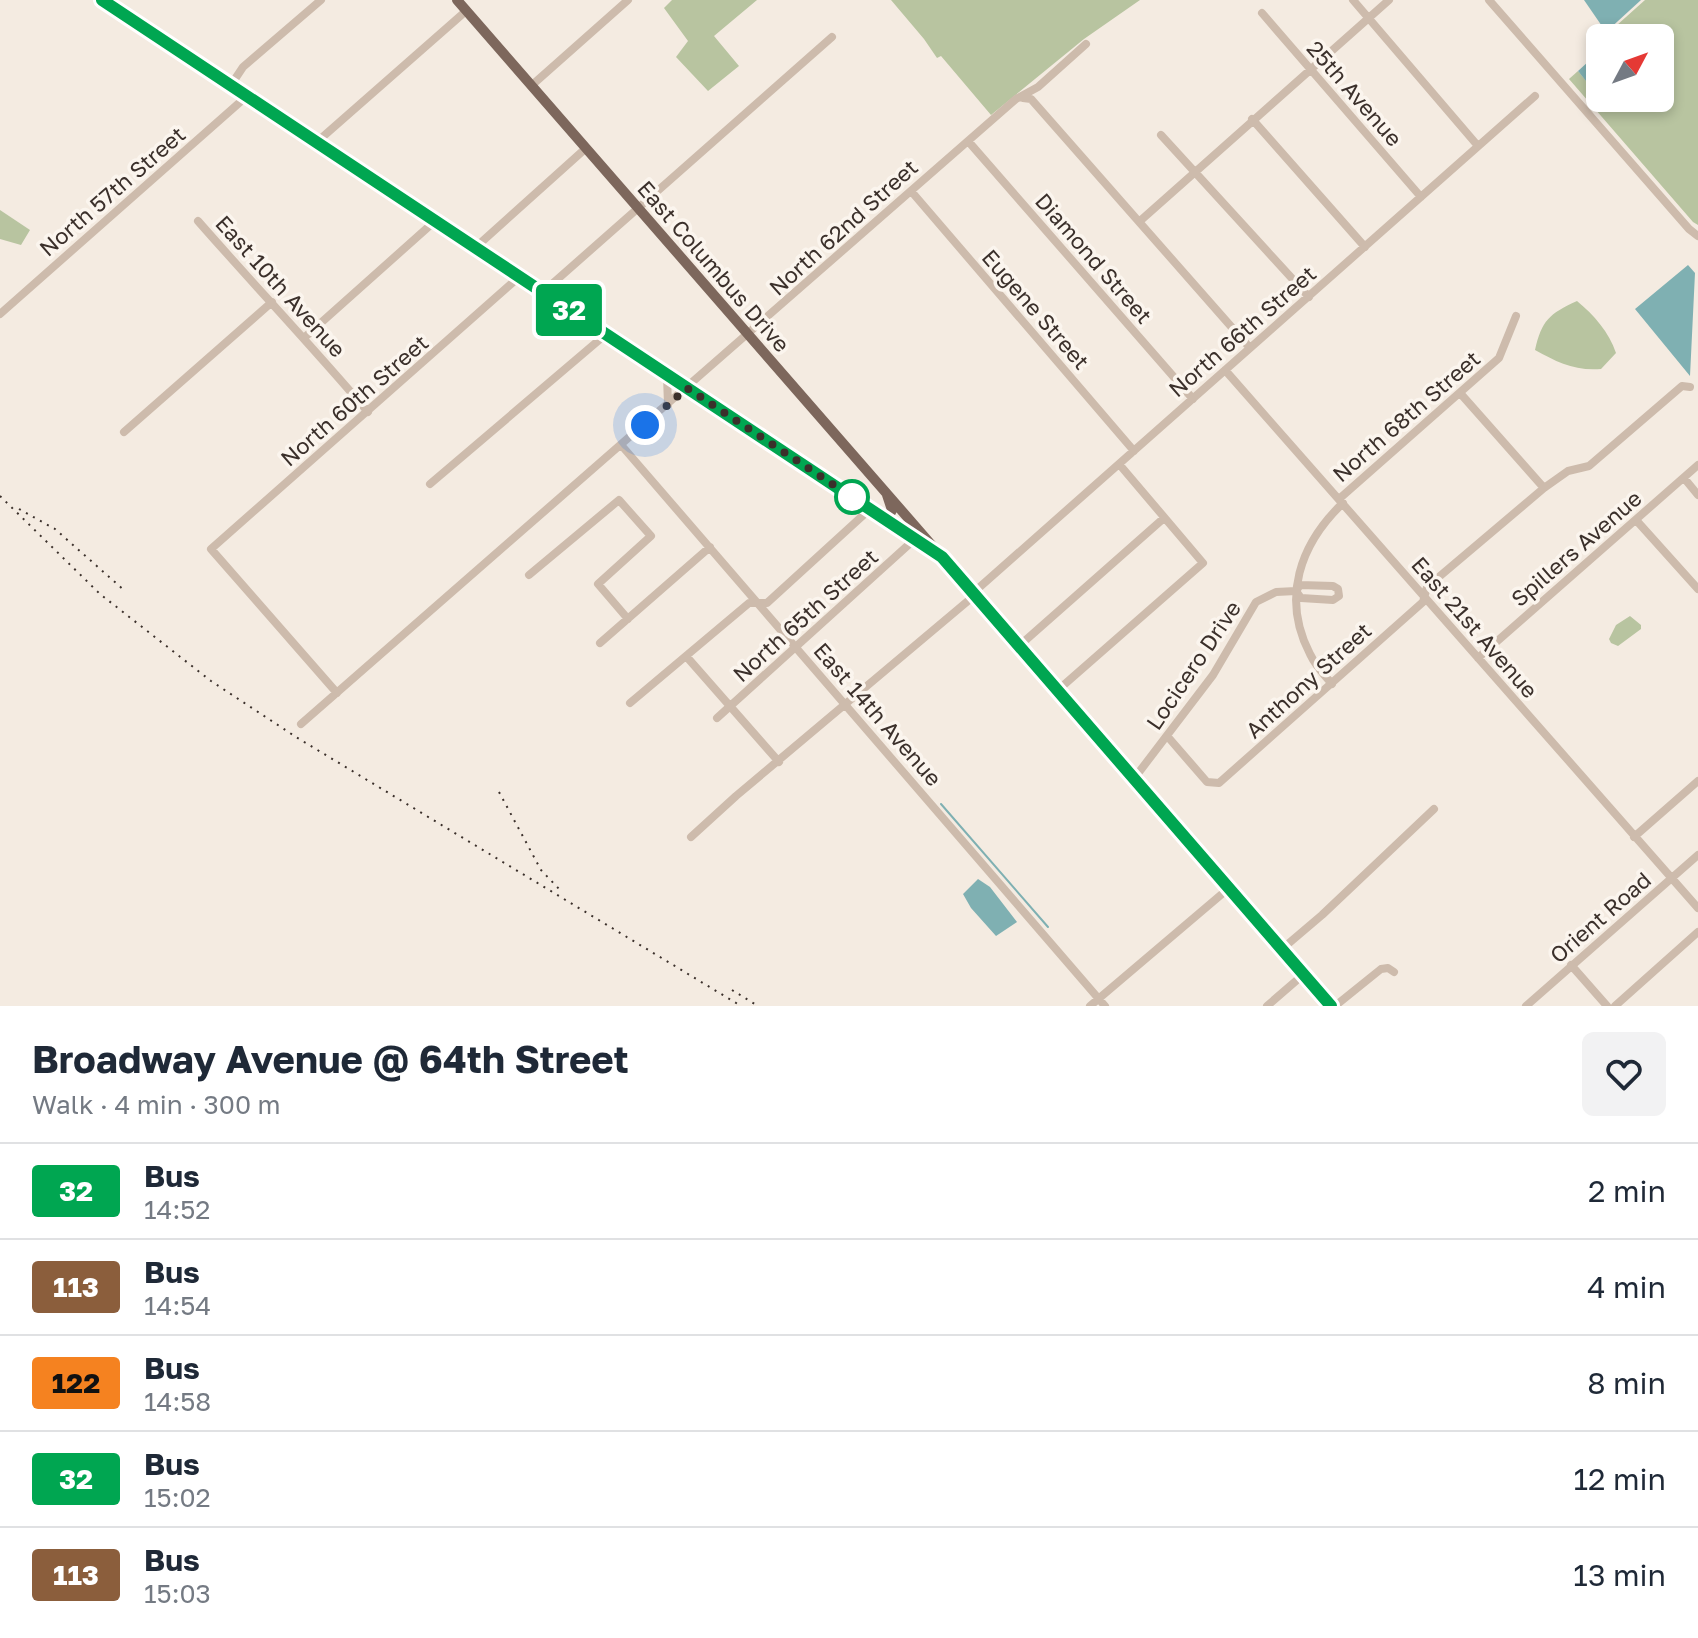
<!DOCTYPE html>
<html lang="en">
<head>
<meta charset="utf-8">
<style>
	:root { --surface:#fff; --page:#f2f2f3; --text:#1f2937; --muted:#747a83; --line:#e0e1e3 }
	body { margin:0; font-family:"Golos Text",sans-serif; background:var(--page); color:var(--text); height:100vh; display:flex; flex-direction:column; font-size:30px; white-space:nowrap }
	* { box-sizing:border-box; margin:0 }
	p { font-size:26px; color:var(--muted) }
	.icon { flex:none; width:44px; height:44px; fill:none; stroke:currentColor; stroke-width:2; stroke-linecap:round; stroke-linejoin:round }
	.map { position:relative; height:1006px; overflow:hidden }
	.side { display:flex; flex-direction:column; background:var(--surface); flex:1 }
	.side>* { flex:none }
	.badge { padding:0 16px; border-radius:6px; font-size:28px; line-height:52px }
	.needle { width:52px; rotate:49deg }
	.controls { position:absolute; left:1586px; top:24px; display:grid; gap:16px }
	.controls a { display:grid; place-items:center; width:88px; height:88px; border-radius:12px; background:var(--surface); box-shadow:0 4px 12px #0003; font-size:40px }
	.you { position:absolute; width:40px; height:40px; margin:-20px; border:6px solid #fff; border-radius:50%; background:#1a73e8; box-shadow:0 0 0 12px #1a73e833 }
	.map>.badge { position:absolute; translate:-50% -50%; box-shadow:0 0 0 4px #fff }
	.round { display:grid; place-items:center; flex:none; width:84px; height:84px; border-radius:12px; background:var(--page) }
	.head { display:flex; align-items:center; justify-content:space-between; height:136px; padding:0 32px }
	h1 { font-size:38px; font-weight:700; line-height:60px }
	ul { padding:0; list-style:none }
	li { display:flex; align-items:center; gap:24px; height:96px; padding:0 32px; border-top:2px solid var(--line) }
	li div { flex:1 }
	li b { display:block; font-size:30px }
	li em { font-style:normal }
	li .badge { min-width:88px; font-weight:700; text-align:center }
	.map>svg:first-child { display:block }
</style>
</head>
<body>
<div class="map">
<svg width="1698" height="1006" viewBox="0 0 1698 1006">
	<rect width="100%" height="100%" fill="#f4ebe1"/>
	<path fill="#b8c4a0" d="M 672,0 L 757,0 L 714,36 L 739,66 L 708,91 L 676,57 L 688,41 L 664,8 Z
		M 891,0 L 1140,0 L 1084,39 L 991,115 L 941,56 L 937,58 L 924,39 Z
		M 1645,0 L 1698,0 L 1698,225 L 1693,222 L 1569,79 L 1578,71 L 1606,105 L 1615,98 L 1660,98 L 1660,38 L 1609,38 L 1607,34 Z
		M 0,210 L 30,230 L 21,245 L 0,239 Z
		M 1577,301 C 1594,315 1609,332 1616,353 L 1601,369 C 1574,371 1557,362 1535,350 C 1542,320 1549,314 1577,301 Z
		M 1630,616 L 1641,625 L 1641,629 L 1618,646 L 1611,643 L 1609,639 L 1616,625 Z"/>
	<path fill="#7fb0b2" d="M 1584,0 L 1641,0 L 1606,32 Z
		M 1600,51 L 1600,98 L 1615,98 L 1606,106 L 1578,71 Z
		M 1688,265 L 1695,273 L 1690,376 L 1635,309 Z
		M 978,879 L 990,887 L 1017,922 L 996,936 L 971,908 L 963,894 Z"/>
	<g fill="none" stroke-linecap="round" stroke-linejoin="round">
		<path stroke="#7fb0b2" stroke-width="2" d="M 941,804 L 1048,927"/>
		<path stroke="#cdbbac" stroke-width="8" d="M 102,0 L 887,520
			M 1353,0 L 1478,146
			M 1489,0 L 1689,229 L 1698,236
			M 1262,13 L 1421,197
			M 231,85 L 243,67 L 321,0
			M 531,86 L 628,0
			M 1023,98 L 1031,99 L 1250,348
			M 1252,119 L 1365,247
			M 1161,135 L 1309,297
			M 318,141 L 466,11
			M 968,141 L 1193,399
			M 911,191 L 1134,451
			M 198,221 C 254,285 312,346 368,412
			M 1140,221 L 1389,0
			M 476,247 L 585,149
			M 543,292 L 832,37
			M 0,314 L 247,96
			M 305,337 L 435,221
			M 1225,370 L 1698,908
			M 667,376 L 668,405
			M 1460,393 L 1544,488
			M 124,432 L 272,302
			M 622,446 L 1105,1006
			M 1684,478 L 1698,495
			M 430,484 L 605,335
			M 1339,499 L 1499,358 L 1516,316
			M 1636,520 L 1698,589
			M 529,575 L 619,500 L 651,536 L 598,584 L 628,619
			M 973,593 L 1535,96
			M 600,643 L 710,547
			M 1019,646 L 1164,518
			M 686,656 L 779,762
			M 1478,658 L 1698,465
			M 1332,684 C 1324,675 1315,665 1310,654 C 1281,598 1300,544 1343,503
			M 1058,690 L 1203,563 L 1119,464
			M 337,693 L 211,549 L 519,277
			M 630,703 L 749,603 L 767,603 L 870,509
			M 717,718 L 916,538
			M 301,724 L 1016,99 L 1038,87 L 1086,44
			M 1168,737 L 1207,782 L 1219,783 L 1423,602 L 1427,587 L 1544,488 L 1568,471 L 1589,466 L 1682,386 L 1690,387
			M 1133,780 L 1213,675 L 1256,602 L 1276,592 L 1296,591 L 1300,585 L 1333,586 L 1338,589 L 1339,596 L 1333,600 L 1301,598 L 1296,591
			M 691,837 L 736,796 L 975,595
			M 1634,837 L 1698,781
			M 1282,949 L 1322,915 L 1434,809
			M 1571,965 L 1607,1006
			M 1090,1006 L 1229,888
			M 1267,1006 L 1304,974
			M 1335,1006 L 1381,969 L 1388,968 L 1394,972
			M 1526,1006 L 1698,855
			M 1615,1006 L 1698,932"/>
		<path stroke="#7d675c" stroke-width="10" d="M 457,0 L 942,557
			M 887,495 L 892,510 L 887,520 L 942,557 L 1331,1006"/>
		<path stroke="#3b302b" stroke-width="2" stroke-dasharray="2 6" stroke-linecap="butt" d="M 0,496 L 100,594 L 211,681 L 296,737 L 741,1006
			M 19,509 L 55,529 L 125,591
			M 499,792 L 541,870 L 560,890
			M 732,990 L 758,1006"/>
	</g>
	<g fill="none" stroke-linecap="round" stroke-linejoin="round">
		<g stroke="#fff" stroke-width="18">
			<path id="line" d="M 102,0 L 942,557 L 1331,1006"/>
		</g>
		<use href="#line" stroke="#00a651" stroke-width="12"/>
		<path stroke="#3b302b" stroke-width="8" stroke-dasharray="0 14.4" d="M 645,425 L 687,388 L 852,497"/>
	</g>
	<circle fill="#fff" stroke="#00a651" stroke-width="4" cx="852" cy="497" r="16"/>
	<g text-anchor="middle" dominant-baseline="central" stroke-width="7" stroke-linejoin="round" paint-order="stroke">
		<g font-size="22" fill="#3b302b" stroke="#fbf5ee">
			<text transform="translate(1355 93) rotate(49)">25th Avenue</text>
			<text transform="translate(112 191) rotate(-41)">North 57th Street</text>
			<text transform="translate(843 227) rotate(-42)">North 62nd Street</text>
			<text transform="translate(1094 258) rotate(49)">Diamond Street</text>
			<text transform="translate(714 266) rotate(49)">East Columbus Drive</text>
			<text transform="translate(281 286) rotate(48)">East 10th Avenue</text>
			<text transform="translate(1036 309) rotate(49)">Eugene Street</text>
			<text transform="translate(1242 331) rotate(-41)">North 66th Street</text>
			<text transform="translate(354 400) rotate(-41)">North 60th Street</text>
			<text transform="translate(1406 416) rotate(-41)">North 68th Street</text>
			<text transform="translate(1576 548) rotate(-41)">Spillers Avenue</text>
			<text transform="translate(805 615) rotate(-42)">North 65th Street</text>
			<text transform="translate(1475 627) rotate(49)">East 21st Avenue</text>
			<text transform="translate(1193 665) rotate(-56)">Locicero Drive</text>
			<text transform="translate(1308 680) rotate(-42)">Anthony Street</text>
			<text transform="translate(878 714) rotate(49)">East 14th Avenue</text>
			<text transform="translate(1600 917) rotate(-41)">Orient Road</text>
		</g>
	</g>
</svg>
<div class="controls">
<a><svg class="needle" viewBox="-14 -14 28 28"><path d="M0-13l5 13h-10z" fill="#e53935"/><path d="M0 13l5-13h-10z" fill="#747a83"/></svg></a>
</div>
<div class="you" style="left:645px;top:425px"></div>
<b class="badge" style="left:569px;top:310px;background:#00a651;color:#fff">32</b>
</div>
<section class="side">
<div class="head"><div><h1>Broadway Avenue @ 64th Street</h1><p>Walk · 4 min · 300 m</p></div><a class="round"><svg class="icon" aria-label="heart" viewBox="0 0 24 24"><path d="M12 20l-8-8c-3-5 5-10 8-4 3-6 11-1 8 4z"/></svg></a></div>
<ul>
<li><span class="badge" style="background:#00a651;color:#fff">32</span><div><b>Bus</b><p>14:52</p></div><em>2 min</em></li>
<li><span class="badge" style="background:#8b5e3c;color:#fff">113</span><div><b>Bus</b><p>14:54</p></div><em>4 min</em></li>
<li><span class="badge" style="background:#f58220;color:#111">122</span><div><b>Bus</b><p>14:58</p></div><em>8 min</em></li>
<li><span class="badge" style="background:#00a651;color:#fff">32</span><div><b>Bus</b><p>15:02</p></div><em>12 min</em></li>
<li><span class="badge" style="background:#8b5e3c;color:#fff">113</span><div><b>Bus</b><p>15:03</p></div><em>13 min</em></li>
</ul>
</section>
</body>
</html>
